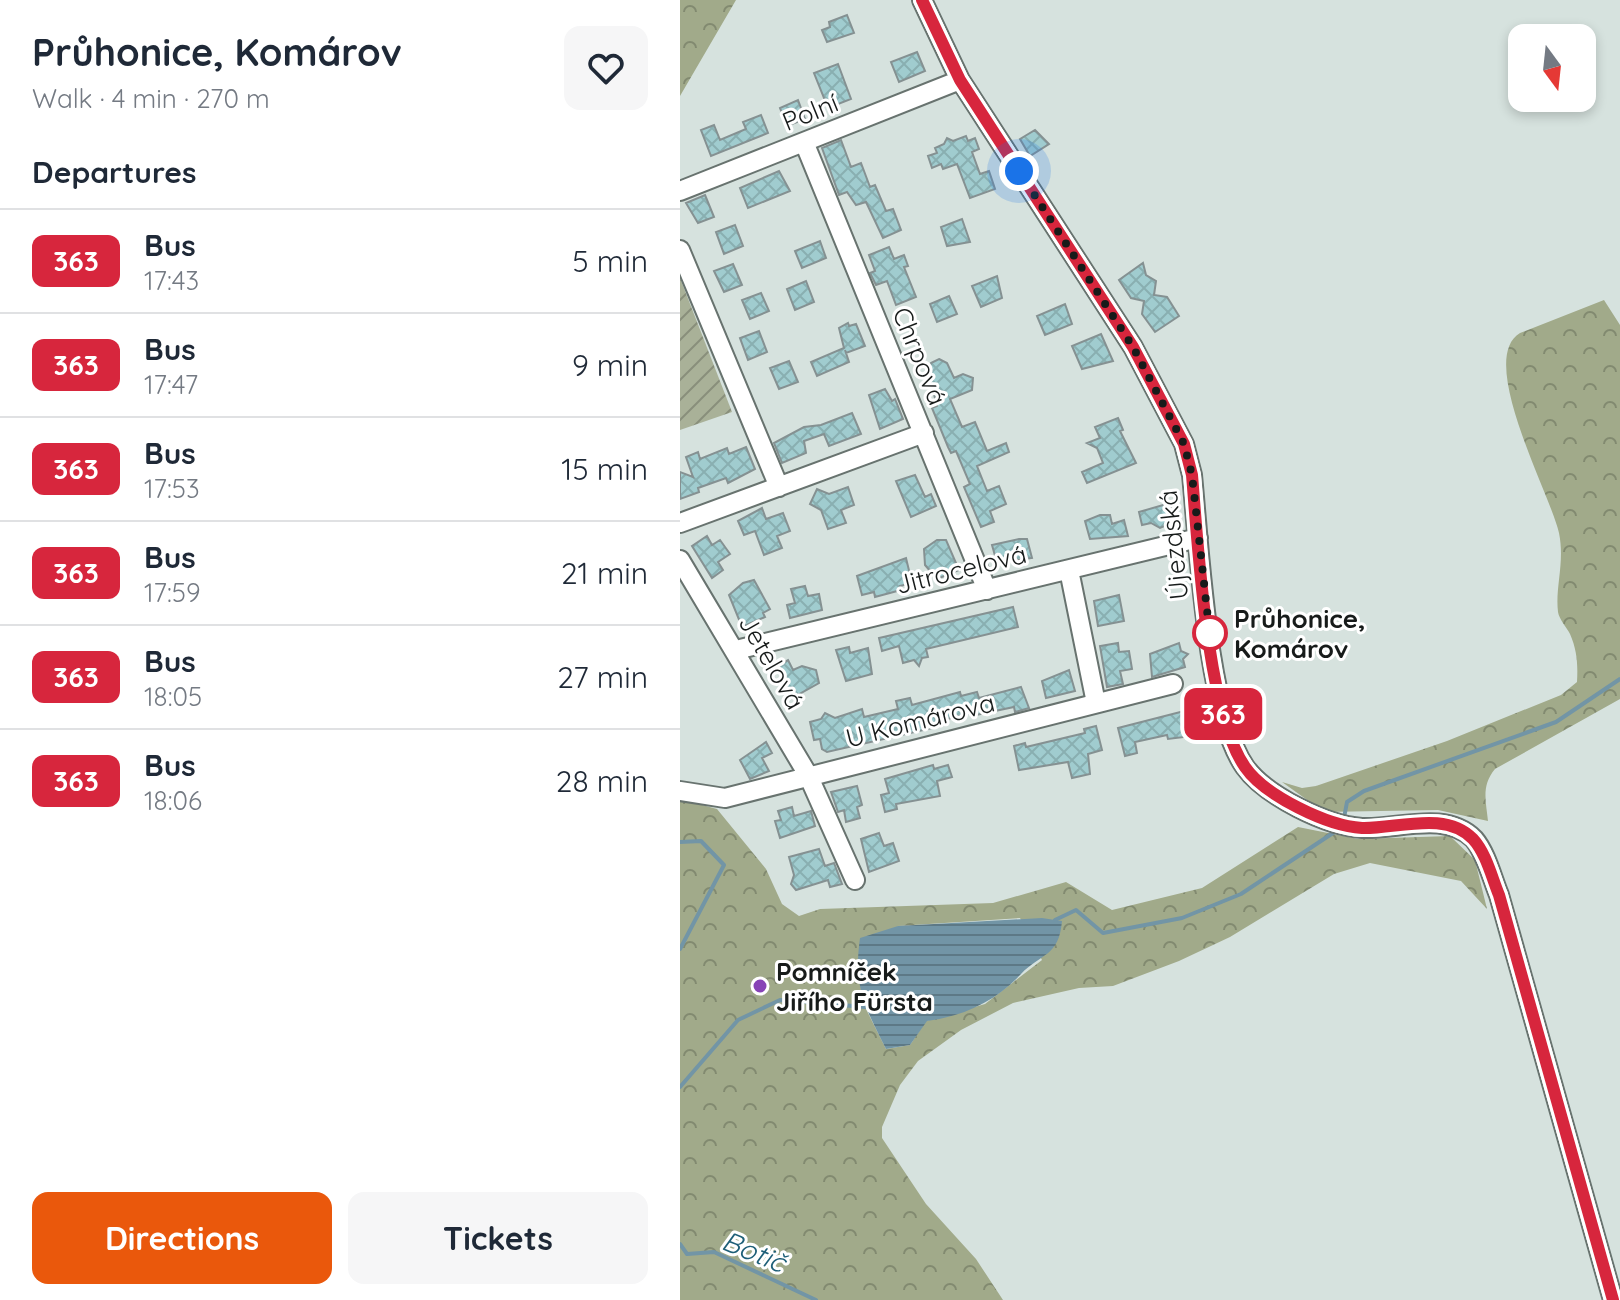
<!DOCTYPE html>
<html lang="en">
<head>
<meta charset="utf-8">
<style>
	:root { --surface:#fff; --page:#f6f6f7; --text:#1f2937; --muted:#747a83; --line:#e0e1e3; --accent:#ea580c }
	body { margin:0; font-family:Quicksand,sans-serif; background:var(--page); color:var(--text); height:100vh; display:flex; flex-direction:column; font-size:30px; white-space:nowrap }
	* { box-sizing:border-box; margin:0 }
	p { font-size:26px; color:var(--muted) }
	.icon { flex:none; width:44px; height:44px; fill:none; stroke:currentColor; stroke-width:2; stroke-linecap:round; stroke-linejoin:round }
	.map { position:relative; flex:1; overflow:hidden }
	.details { display:flex; flex-direction:column; background:var(--surface); width:680px }
	.details>* { flex:none }
	.badge { padding:0 16px; border-radius:12px; font-size:28px; line-height:52px }
	.needle { width:52px; rotate:165deg }
	.tools { position:absolute; left:828px; top:24px; display:grid; gap:16px }
	.tools a { display:grid; place-items:center; width:88px; height:88px; border-radius:16px; background:var(--surface); box-shadow:0 4px 12px #0003; font-size:40px }
	.you { position:absolute; width:40px; height:40px; margin:-20px; border:6px solid #fff; border-radius:50%; background:#1a73e8; box-shadow:0 0 0 12px #1a73e833 }
	.map>.badge { position:absolute; translate:-50% -50%; box-shadow:0 0 0 4px #fff }
	h2 { padding:0 32px; font-size:30px; line-height:72px }
	.round { display:grid; place-items:center; flex:none; width:84px; height:84px; border-radius:16px; background:var(--page) }
	.summary { display:flex; align-items:center; justify-content:space-between; height:136px; padding:0 32px }
	h1 { font-size:38px; font-weight:700; line-height:60px }
	.primary-button { display:flex; gap:16px; margin-top:auto; padding:16px 32px }
	.primary-button a { flex:1; height:92px; border-radius:16px; background:var(--accent); color:#fff; font-size:32px; font-weight:700; line-height:92px; text-align:center }
	.primary-button a+a { background:var(--page); color:var(--text) }
	ul { padding:0; list-style:none }
	li { display:flex; align-items:center; gap:24px; height:104px; padding:0 32px; border-top:2px solid var(--line) }
	li div { flex:1 }
	li b { display:block; font-size:30px }
	li em { font-style:normal }
	li .badge { min-width:88px; font-weight:700; text-align:center }
	main { display:flex; flex:1; min-height:0 }
	.map>svg:first-child { display:block }
</style>
</head>
<body>
<main>
<section class="details">
<div class="summary"><div><h1>Průhonice, Komárov</h1><p>Walk · 4 min · 270 m</p></div><a class="round"><svg class="icon" aria-label="heart" viewBox="0 0 24 24"><path d="M12 20l-8-8c-3-5 5-10 8-4 3-6 11-1 8 4z"/></svg></a></div>
<h2>Departures</h2>
<ul>
<li><span class="badge" style="background:#d7263d;color:#fff">363</span><div><b>Bus</b><p>17:43</p></div><em>5 min</em></li>
<li><span class="badge" style="background:#d7263d;color:#fff">363</span><div><b>Bus</b><p>17:47</p></div><em>9 min</em></li>
<li><span class="badge" style="background:#d7263d;color:#fff">363</span><div><b>Bus</b><p>17:53</p></div><em>15 min</em></li>
<li><span class="badge" style="background:#d7263d;color:#fff">363</span><div><b>Bus</b><p>17:59</p></div><em>21 min</em></li>
<li><span class="badge" style="background:#d7263d;color:#fff">363</span><div><b>Bus</b><p>18:05</p></div><em>27 min</em></li>
<li><span class="badge" style="background:#d7263d;color:#fff">363</span><div><b>Bus</b><p>18:06</p></div><em>28 min</em></li>
</ul>
<div class="primary-button"><a>Directions</a><a>Tickets</a></div>
</section>
<div class="map">
<svg width="940" height="1300" viewBox="0 0 940 1300">
	<defs>
		<pattern id="forest-crowns" width="20" height="18" patternUnits="userSpaceOnUse" patternTransform="scale(2)"><rect width="20" height="18" fill="#a1aa8a"/><path d="M2 6a3 3 0 1 1 6 0M12 15a3 3 0 1 1 6 0" fill="none" stroke="#828a70"/></pattern>
		<pattern id="garden-furrows" width="10" height="10" patternUnits="userSpaceOnUse" patternTransform="scale(2)"><rect width="10" height="10" fill="#a9b198"/><path d="M-1 1l2-2M0 10L10 0M9 11l2-2" fill="none" stroke="#898f7b"/></pattern>
		<pattern id="water-rules" width="6" height="5" patternUnits="userSpaceOnUse" patternTransform="scale(2)"><rect width="6" height="5" fill="#7295a6"/><path d="M0 2.5h6" fill="none" stroke="#5d7986"/></pattern>
		<pattern id="building-cross-hatch" width="8" height="8" patternUnits="userSpaceOnUse" patternTransform="scale(2)"><rect width="8" height="8" fill="#a0cccf"/><path d="M0 0l8 8M0 8l8-8" fill="none" stroke="#89afb1"/></pattern>
	</defs>
	<rect width="100%" height="100%" fill="#d6e2de"/>
	<path fill="url(#forest-crowns)" fill-rule="evenodd" d="M 0,0 L 56,0 L 0,96 Z
		M 924,300 L 940,325 L 940,699 L 815,769 C 801,786 806,801 808,821 L 758,810 L 644,812 L 602,782 L 622,788 L 636,786 L 767,741 L 881,695 L 897,682 C 898,664 897,650 890,634 C 887,628 879,619 878,612 C 875,587 885,563 879,533 C 870,493 796,359 840,333 Z
		M 0,799 L 37,809 L 86,869 L 102,904 L 119,916 L 140,909 L 313,903 L 386,882 L 432,910 L 522,888 L 618,827 L 678,839 L 770,836 L 795,860 L 807,909 L 781,881 L 690,863 L 654,874 L 550,937 L 499,961 L 433,986 L 399,988 L 333,1003 L 281,1030 L 238,1061 L 220,1085 L 202,1127 L 202,1138 L 246,1204 L 296,1259 L 323,1300 L 0,1300 ZM 340,918 L 362,960 L 305,1004 L 246,1021 L 230,1045 L 206,1049 L 185,1007 L 218,926 Z"/>
	<path fill="url(#garden-furrows)" d="M 0,278 L 52,412 L 0,430 Z"/>
	<path fill="url(#water-rules)" d="M 362,918 L 382,921 C 379,957 361,953 341,974 C 316,1001 284,1016 247,1021 L 230,1045 L 206,1049 C 185,1007 173,987 180,938 L 218,926 Z"/>
	<g fill="none" stroke-linecap="round" stroke-linejoin="round">
		<path stroke="#7295a6" stroke-width="4" d="M 664,818 L 667,802 L 684,791 L 876,722 L 940,679
			M 0,842 L 21,841 L 44,865 L 0,949
			M 375,920 L 396,910 L 423,933 L 502,918 L 561,894 L 659,829
			M 0,1087 L 58,1020 L 100,1000 L 185,1007
			M 0,1244 L 7,1254 L 34,1252 L 136,1300"/>
	</g>
	<path fill="url(#building-cross-hatch)" stroke="#859192" stroke-width="2" d="M 167,15 L 174,33 L 147,42 L 142,30 L 150,27 L 149,22 Z
		M 237,52 L 245,71 L 219,82 L 211,62 Z
		M 158,64 L 171,99 L 148,108 L 134,73 Z
		M 118,100 L 125,119 L 107,126 L 100,108 Z
		M 81,115 L 88,133 L 31,156 L 21,130 L 34,125 L 40,140 L 66,129 L 63,122 Z
		M 355,130 L 369,144 L 350,156 L 340,139 Z
		M 286,136 L 288,141 L 295,138 L 299,149 L 292,152 L 300,174 L 309,171 L 315,189 L 290,198 L 277,164 L 263,169 L 261,164 L 252,168 L 248,156 L 257,153 L 255,148 L 264,144 L 267,138 L 273,141 Z
		M 161,140 L 171,167 L 181,163 L 190,187 L 195,185 L 206,211 L 213,209 L 221,230 L 203,238 L 186,202 L 176,205 L 167,192 L 159,195 L 142,148 Z
		M 99,171 L 110,191 L 68,208 L 60,188 Z
		M 25,195 L 34,217 L 18,223 L 6,203 Z
		M 282,219 L 290,242 L 267,246 L 261,227 Z
		M 55,225 L 63,246 L 44,254 L 36,232 Z
		M 140,241 L 146,258 L 122,268 L 115,251 Z
		M 209,247 L 214,259 L 224,255 L 228,266 L 224,267 L 236,297 L 216,305 L 207,281 L 196,285 L 190,273 L 195,271 L 189,255 Z
		M 463,263 L 466,275 L 476,281 L 474,295 L 487,297 L 499,316 L 475,332 L 462,314 L 464,301 L 451,298 L 439,280 Z
		M 53,264 L 62,285 L 44,292 L 34,271 Z
		M 317,276 L 322,298 L 301,307 L 292,286 Z
		M 126,281 L 134,302 L 115,310 L 107,289 Z
		M 81,293 L 89,311 L 70,319 L 62,300 Z
		M 269,296 L 277,314 L 257,322 L 250,304 Z
		M 385,304 L 392,324 L 365,335 L 357,316 Z
		M 168,323 L 169,326 L 176,324 L 185,346 L 166,353 L 165,350 L 169,362 L 137,376 L 131,362 L 164,348 L 159,328 Z
		M 79,331 L 87,352 L 68,360 L 60,338 Z
		M 421,334 L 433,361 L 402,369 L 392,346 Z
		M 259,359 L 267,363 L 274,378 L 283,374 L 293,378 L 292,390 L 270,399 L 282,427 L 295,422 L 307,451 L 326,443 L 329,452 L 297,466 L 307,491 L 319,486 L 326,504 L 310,511 L 314,522 L 301,527 L 284,487 L 290,484 L 276,451 L 271,453 L 268,447 L 252,408 L 257,406 L 248,371 L 251,363 Z
		M 109,361 L 118,382 L 99,389 L 90,368 Z
		M 205,389 L 212,401 L 215,399 L 223,419 L 200,429 L 189,395 Z
		M 172,413 L 181,434 L 149,446 L 144,434 L 124,441 L 126,453 L 102,463 L 94,443 L 124,427 L 141,425 Z
		M 438,418 L 443,430 L 440,431 L 456,463 L 407,483 L 402,472 L 423,463 L 417,448 L 407,443 L 420,438 L 415,427 Z
		M 66,447 L 75,469 L 48,483 L 46,478 L 18,488 L 19,492 L 0,499 L 0,472 L 13,477 L 6,457 L 18,452 L 20,459 L 47,448 L 49,454 Z
		M 235,475 L 245,497 L 251,494 L 256,506 L 231,517 L 216,481 Z
		M 168,487 L 174,505 L 161,510 L 166,523 L 148,529 L 141,510 L 130,504 L 137,489 L 149,494 Z
		M 490,503 L 494,522 L 480,528 L 471,523 L 462,525 L 459,512 Z
		M 82,508 L 86,519 L 103,513 L 110,531 L 97,536 L 102,548 L 84,555 L 75,531 L 64,535 L 58,521 Z
		M 420,515 L 430,515 L 432,524 L 444,520 L 448,536 L 410,539 L 405,521 Z
		M 27,536 L 32,545 L 40,540 L 50,554 L 38,562 L 43,570 L 32,578 L 12,546 Z
		M 339,539 L 347,539 L 352,558 L 317,563 L 312,545 Z
		M 257,540 L 266,540 L 279,570 L 257,579 L 245,565 L 244,549 Z
		M 226,558 L 232,583 L 220,586 L 221,590 L 195,597 L 194,592 L 182,595 L 177,576 Z
		M 74,580 L 90,609 L 83,613 L 85,617 L 62,627 L 49,595 L 63,583 Z
		M 125,586 L 128,596 L 139,594 L 142,610 L 110,618 L 107,605 L 115,603 L 111,589 Z
		M 439,595 L 444,621 L 418,626 L 414,601 Z
		M 333,607 L 338,627 L 246,649 L 248,657 L 242,658 L 239,666 L 234,660 L 223,663 L 219,646 L 202,651 L 199,638 Z
		M 438,643 L 439,652 L 449,651 L 452,669 L 440,671 L 443,684 L 427,687 L 420,646 Z
		M 499,643 L 501,651 L 508,654 L 503,659 L 505,667 L 472,677 L 470,654 Z
		M 169,647 L 170,653 L 188,648 L 192,674 L 166,681 L 156,650 Z
		M 108,660 L 113,670 L 122,666 L 136,670 L 139,683 L 112,698 L 97,666 Z
		M 389,670 L 395,691 L 366,698 L 362,681 Z
		M 341,687 L 349,708 L 335,712 L 334,707 L 291,716 L 290,713 L 260,721 L 261,726 L 147,752 L 142,749 L 140,739 L 134,740 L 130,722 L 141,719 L 145,713 L 155,718 L 182,709 L 184,717 L 218,709 L 216,701 L 230,698 L 232,705 L 280,692 L 281,696 L 297,692 L 299,698 Z
		M 516,708 L 521,735 L 488,739 L 487,735 L 455,742 L 457,753 L 445,756 L 438,728 Z
		M 416,726 L 422,750 L 408,754 L 410,774 L 392,778 L 388,762 L 339,770 L 334,746 L 345,743 L 346,747 L 405,733 L 404,729 Z
		M 86,742 L 92,753 L 82,758 L 89,771 L 70,779 L 60,760 Z
		M 253,765 L 254,769 L 268,765 L 272,777 L 257,781 L 260,796 L 216,804 L 217,809 L 205,812 L 201,795 L 209,793 L 205,779 Z
		M 177,786 L 182,805 L 177,807 L 180,818 L 166,822 L 164,810 L 158,812 L 151,792 Z
		M 112,807 L 114,816 L 131,811 L 135,826 L 100,838 L 95,821 L 101,820 L 98,811 Z
		M 199,833 L 204,846 L 213,843 L 219,861 L 189,872 L 181,839 Z
		M 139,849 L 145,866 L 154,863 L 162,884 L 150,887 L 148,880 L 116,890 L 111,884 L 114,875 L 109,857 Z"/>
	<g fill="none" stroke-linecap="round" stroke-linejoin="round">
		<g stroke="#68736f" stroke-width="22">
			<path id="minor" d="M 242,0 L 280,80 L 453,347 L 504,444 L 512,475 C 519,545 527,713 565,767 C 586,796 647,826 682,828 C 717,830 765,810 794,839 C 806,853 812,878 819,895 L 933,1300
				M 124,142 L 307,590
				M 0,191 L 280,80
				M 0,250 L 99,487
				M 0,523 L 244,433
				M 0,560 L 128,775 L 175,880
				M 389,570 L 416,703
				M 56,650 L 518,538
				M 0,791 L 45,798 L 493,684"/>
		</g>
		<use href="#minor" stroke="#fff" stroke-width="18"/>
	</g>
	<g fill="none" stroke-linecap="round" stroke-linejoin="round">
		<g stroke="#fff" stroke-width="18">
			<path id="line" d="M 242,0 L 280,80 L 453,347 L 504,444 L 512,475 C 518,546 527,713 565,767 C 585,796 648,826 682,828 C 717,829 765,810 793,839 C 806,853 812,878 819,895 L 933,1300"/>
		</g>
		<use href="#line" stroke="#d7263d" stroke-width="12"/>
		<path stroke="#171b1a" stroke-width="8" stroke-dasharray="0 14.4" d="M 339,171 L 453,347 L 504,444 L 512,475 L 531,646 L 530,633"/>
	</g>
	<circle fill="#fff" stroke="#d7263d" stroke-width="4" cx="530" cy="633" r="16"/>
	<circle fill="#8743b6" stroke="#fff" stroke-width="3" cx="80" cy="986" r="8"/>
	<g text-anchor="middle" dominant-baseline="central" stroke-width="6" stroke-linejoin="round" paint-order="stroke">
		<g font-size="26" fill="#171b1a" stroke="#fff">
			<text transform="translate(130 112) rotate(-22)">Polní</text>
			<text transform="translate(240 356) rotate(68)">Chrpová</text>
			<text transform="translate(493 545) rotate(-96)">Újezdská</text>
			<text transform="translate(281 569) rotate(-14)">Jitrocelová</text>
			<text transform="translate(92 662) rotate(60)">Jetelová</text>
			<text transform="translate(240 720) rotate(-14)">U Komárova</text>
		</g>
		<g font-size="26" font-weight="bold" fill="#171b1a" stroke="#fff" text-anchor="start">
			<text x="554" y="618">Průhonice,<tspan x="554" dy="30">Komárov</tspan></text>
		</g>
		<g font-size="26" font-weight="bold" fill="#171b1a" stroke="#fff" text-anchor="start">
			<text x="96" y="971">Pomníček<tspan x="96" dy="30">Jiřího Fürsta</tspan></text>
		</g>
		<g font-size="28" font-style="italic" fill="#1e5f78" stroke="#fff">
			<text transform="translate(74 1251) rotate(22)">Botič</text>
		</g>
	</g>
</svg>
<div class="tools">
<a><svg class="needle" viewBox="-14 -14 28 28"><path d="M0-13l5 13h-10z" fill="#e53935"/><path d="M0 13l5-13h-10z" fill="#747a83"/></svg></a>
</div>
<div class="you" style="left:339px;top:171px"></div>
<b class="badge" style="left:543px;top:714px;background:#d7263d;color:#fff">363</b>
</div>
</main>
</body>
</html>
